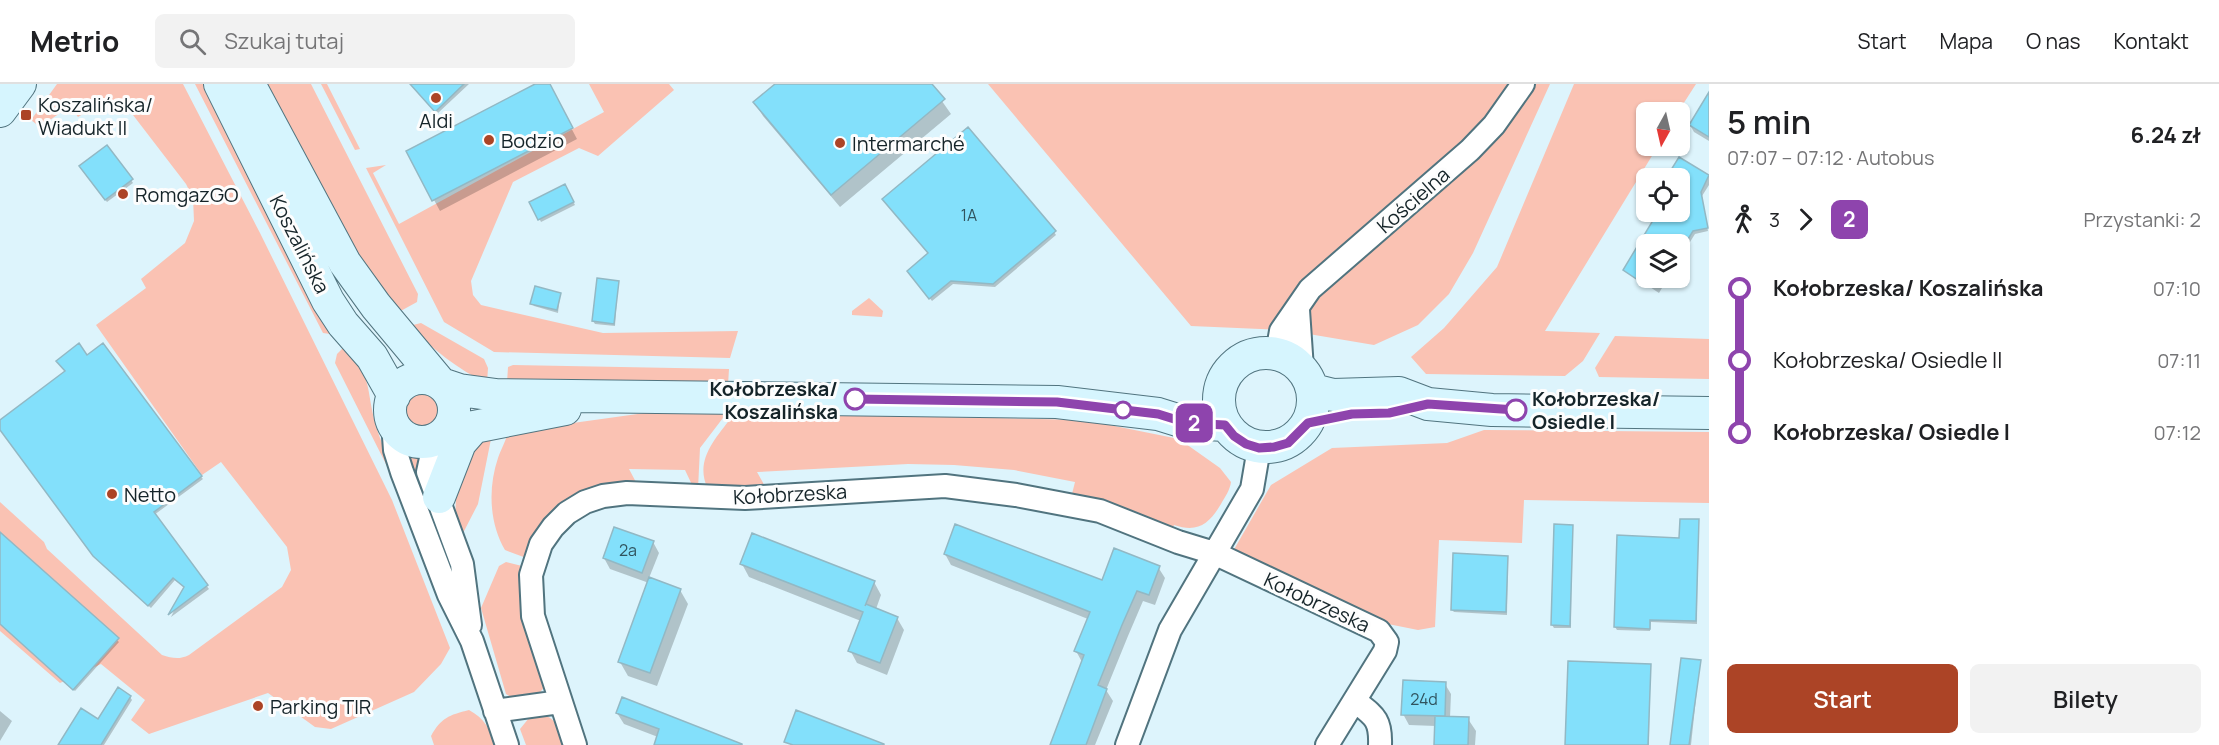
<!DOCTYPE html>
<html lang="pl">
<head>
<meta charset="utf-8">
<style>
	:root { --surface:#fff; --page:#f2f2f2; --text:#202124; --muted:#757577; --line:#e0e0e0; --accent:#ac4426 }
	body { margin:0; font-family:Manrope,sans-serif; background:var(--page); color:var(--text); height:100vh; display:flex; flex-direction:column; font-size:22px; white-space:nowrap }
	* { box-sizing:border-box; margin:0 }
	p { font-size:20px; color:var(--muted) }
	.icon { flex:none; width:33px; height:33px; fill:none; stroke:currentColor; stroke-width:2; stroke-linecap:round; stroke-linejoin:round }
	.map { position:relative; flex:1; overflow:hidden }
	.sheet { display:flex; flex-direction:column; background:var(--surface); width:510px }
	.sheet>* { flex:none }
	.badge { padding:0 12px; border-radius:9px; font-size:21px; line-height:39px }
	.needle { width:39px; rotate:188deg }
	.tools { position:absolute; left:1636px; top:18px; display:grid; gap:12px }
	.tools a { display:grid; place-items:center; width:54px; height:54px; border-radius:9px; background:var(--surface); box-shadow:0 2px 4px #0004; font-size:30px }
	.map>.badge { position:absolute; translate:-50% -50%; box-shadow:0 0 0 3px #fff }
	.legs { display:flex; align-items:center; gap:9px; height:66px; padding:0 18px; font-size:20px }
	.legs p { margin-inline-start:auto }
	.summary { display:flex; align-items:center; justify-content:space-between; height:102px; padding:0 18px }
	h1 { font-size:33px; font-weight:600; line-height:45px }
	.button { display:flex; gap:12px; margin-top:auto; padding:12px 18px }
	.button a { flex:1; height:69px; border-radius:9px; background:var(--accent); color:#fff; font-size:24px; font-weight:600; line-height:69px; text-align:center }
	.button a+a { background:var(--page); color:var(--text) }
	ul { padding:0 18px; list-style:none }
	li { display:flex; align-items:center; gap:21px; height:72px; font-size:22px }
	li i { display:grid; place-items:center; width:9px; height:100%; margin:0 8px; background:currentColor }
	li i::after { content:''; width:15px; height:15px; margin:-8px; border:4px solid; border-radius:50%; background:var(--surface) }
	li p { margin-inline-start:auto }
	li:first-child i { background:linear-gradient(#0000 50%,currentColor 0) }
	li:last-child i { background:linear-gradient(currentColor 50%,#0000 0) }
	header { display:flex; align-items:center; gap:36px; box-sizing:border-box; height:84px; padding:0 30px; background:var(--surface); border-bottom:2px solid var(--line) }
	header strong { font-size:28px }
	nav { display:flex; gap:33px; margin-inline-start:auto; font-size:21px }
	.search { width:420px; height:54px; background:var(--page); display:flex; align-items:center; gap:15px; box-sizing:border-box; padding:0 21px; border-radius:9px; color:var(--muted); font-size:22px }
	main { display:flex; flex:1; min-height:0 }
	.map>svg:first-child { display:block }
</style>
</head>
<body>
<header>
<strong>Metrio</strong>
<div class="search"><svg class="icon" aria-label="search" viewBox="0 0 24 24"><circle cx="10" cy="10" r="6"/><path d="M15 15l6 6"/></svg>Szukaj tutaj</div>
<nav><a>Start</a><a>Mapa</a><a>O nas</a><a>Kontakt</a></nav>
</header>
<main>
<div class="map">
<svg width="1709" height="661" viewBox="0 0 1709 661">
	<rect width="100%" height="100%" fill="#ddf4fc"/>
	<path fill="#fac2b3" d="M 57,0 L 183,0 L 260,149 L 392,416 L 450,564 L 441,580 L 414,608 L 331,645 L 315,643 L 268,609 L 149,650 L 131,636 L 145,616 L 101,580 L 60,599 L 0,547 L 0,418 L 44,458 L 47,465 L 162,571 C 172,574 179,576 189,571 L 282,503 L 291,486 L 287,463 L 221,378 L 202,391 L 96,241 L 146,204 L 141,195 L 185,159 L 194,137 L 193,114 L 186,100 L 133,31 L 114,22 L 104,22 L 91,25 L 78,33 L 70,22 L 40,43 L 31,36 Z
		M 195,0 L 207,0 L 334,248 L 330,250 L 323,249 Z
		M 262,0 L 311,0 L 418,210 L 417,218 L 397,229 L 364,187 Z
		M 321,0 L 327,0 L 360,65 L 355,66 Z
		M 589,0 L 669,0 L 674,6 L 598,72 L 579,64 L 513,98 L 471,197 L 473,211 L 481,221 L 603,249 L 738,247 L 730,274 L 494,268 L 444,238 L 366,84 L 386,81 L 373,89 L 399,140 L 604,28 Z
		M 988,0 L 1550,0 L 1473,169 L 1449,210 L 1418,241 L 1374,261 L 1285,246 L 1191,242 Z
		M 1574,0 L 1696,0 L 1678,28 L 1647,28 L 1647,62 L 1658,62 L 1545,247 L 1600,249 L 1583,277 L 1565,292 L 1426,290 L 1411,273 L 1444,244 L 1497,183 Z
		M 869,214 L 883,227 L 882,233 L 852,231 L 852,227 Z
		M 421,239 L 484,275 L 488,284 L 487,299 C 458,286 432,264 409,242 Z
		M 1615,252 L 1709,255 L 1709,295 L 1599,293 L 1595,284 Z
		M 345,262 C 374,296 365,303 376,342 C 382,363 393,383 402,402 L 397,402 L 335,279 L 337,270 Z
		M 513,281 L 729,285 L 728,301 L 507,299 L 508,283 Z
		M 417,308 L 436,311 C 442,325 438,337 426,345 L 411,338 L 402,322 L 409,311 Z
		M 726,326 L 726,330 L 700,364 L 698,405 L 694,405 L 685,386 L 629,385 L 638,402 L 613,403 L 529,475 L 505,466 C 489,439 488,403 498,374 C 501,365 506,357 508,348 L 652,328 Z
		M 813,330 L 1085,336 L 1179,355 L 1220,384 L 1231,398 C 1230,406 1225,413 1221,420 C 1209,440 1198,449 1174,441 L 1171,448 L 1071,414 L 1075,398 L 1014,386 L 954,381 L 908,380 L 757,388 L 767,406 L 708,405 C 694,377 715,355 731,334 Z
		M 1484,346 L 1709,348 L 1709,419 L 1524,416 L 1522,459 L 1439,456 L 1435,543 L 1418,546 L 1388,540 L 1232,469 L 1271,401 L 1332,364 L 1447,359 Z
		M 486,347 L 491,355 L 478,420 L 462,451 L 455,441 L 457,385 Z
		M 404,362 L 414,367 L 428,368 L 444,446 L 433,449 Z
		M 506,478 L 526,483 L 546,601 L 537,612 L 511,613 L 506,610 L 481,524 L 499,482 Z
		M 469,626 C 484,634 490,645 495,661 L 434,661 L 431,652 C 441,634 449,631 469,626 Z
		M 537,631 C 556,630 559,645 564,661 L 526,661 L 520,645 L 529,634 Z"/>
	<path fill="#0003" d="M 410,0 L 469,0 L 438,29 Z
		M 538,0 L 548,0 L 577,55 L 440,127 L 408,68 Z
		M 777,0 L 930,0 L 951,30 L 840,123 L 763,32 L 755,19 Z
		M 1709,19 L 1709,57 L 1694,48 L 1690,41 Z
		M 1680,75 L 1709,92 L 1709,101 L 1702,112 L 1708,147 L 1695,150 L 1680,174 L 1680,160 L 1647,160 L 1647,194 L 1668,194 L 1659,209 L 1624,186 L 1660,128 L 1680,128 L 1680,94 L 1668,94 Z
		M 82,86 L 131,96 L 133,99 L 107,118 Z
		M 565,102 L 575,121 L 541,138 L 531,118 Z
		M 1054,148 L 1056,151 L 995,203 L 953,200 L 932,217 L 910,190 Z
		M 618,199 L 615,242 L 595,240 L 593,237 Z
		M 560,210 L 558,229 L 534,222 L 532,219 Z
		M 87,273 L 203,395 L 154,431 L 209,505 L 171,533 L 185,504 L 175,496 L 151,524 L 97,475 L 0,345 L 0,337 Z
		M 1698,437 L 1697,540 L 1651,538 L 1650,547 L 1617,546 L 1615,543 L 1681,456 Z
		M 1572,442 L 1571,544 L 1554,544 L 1552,541 Z
		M 0,450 L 119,558 L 75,607 L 0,540 Z
		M 653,458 L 659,469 L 649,494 L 680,506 L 688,520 L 657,602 L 628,592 L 620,578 L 649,499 L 610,485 L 604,474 Z
		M 945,470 L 1103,498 L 1158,483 L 1165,494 L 1155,521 L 1143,517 L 1128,552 L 1106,606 L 1113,617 L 1095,661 L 1051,661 L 1082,578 L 1076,567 L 1088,535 L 951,481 Z
		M 1508,473 L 1507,531 L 1454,528 L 1452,526 Z
		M 742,480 L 874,498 L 881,511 L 876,525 L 897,534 L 904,546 L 887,591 L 857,579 L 850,566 L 861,537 L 749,493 Z
		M 1700,577 L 1691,661 L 1671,661 Z
		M 1650,582 L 1649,661 L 1566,661 Z
		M 1445,600 L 1451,610 L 1450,634 L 1468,635 L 1476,647 L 1475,661 L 1436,661 L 1436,642 L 1409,641 L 1403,630 Z
		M 130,613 L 132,616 L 104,661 L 60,661 Z
		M 0,627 L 12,637 L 0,657 Z
		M 617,629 L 732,661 L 655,661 L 658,653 L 624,640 Z"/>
	<path fill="#83e0fb" stroke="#92b8c4" stroke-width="1.5" d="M 410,0 L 464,0 L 435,28 Z
		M 535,0 L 550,0 L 573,44 L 432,117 L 406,67 Z
		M 775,0 L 932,0 L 945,15 L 831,111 L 753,18 Z
		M 1709,8 L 1709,53 L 1689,41 Z
		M 968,43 L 1056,147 L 993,200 L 951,197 L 929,215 L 907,187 L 928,169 L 882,115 Z
		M 107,61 L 133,95 L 105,116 L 79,82 Z
		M 1679,73 L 1709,91 L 1701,108 L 1708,144 L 1693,147 L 1685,160 L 1647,160 L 1647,202 L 1623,186 L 1658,128 L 1680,128 L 1680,94 L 1666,94 Z
		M 565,100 L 574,118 L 538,136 L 529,118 Z
		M 597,194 L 619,197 L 614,240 L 592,237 Z
		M 535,202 L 561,209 L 557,226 L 530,220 Z
		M 79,259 L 87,271 L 103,259 L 202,392 L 154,428 L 208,501 L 168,531 L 184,503 L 173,494 L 148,522 L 93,472 L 0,346 L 0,336 L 65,287 L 56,277 Z
		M 1680,435 L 1699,435 L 1696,537 L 1650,536 L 1650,545 L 1614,543 L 1617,451 L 1679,454 Z
		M 955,440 L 1102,496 L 1114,464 L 1160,482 L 1149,511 L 1137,507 L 1122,541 L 1098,601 L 1107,605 L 1086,661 L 1050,661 L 1084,571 L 1074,567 L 1090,528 L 944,470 Z
		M 1554,440 L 1573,441 L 1570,542 L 1551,541 Z
		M 614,443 L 654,457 L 642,489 L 603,474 Z
		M 0,448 L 119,554 L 73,606 L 0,540 Z
		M 752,449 L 875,497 L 865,522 L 866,520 L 898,533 L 880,579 L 848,567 L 863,528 L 740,480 Z
		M 1453,469 L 1508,472 L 1506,528 L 1451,526 Z
		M 649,493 L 681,505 L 650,589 L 618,578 Z
		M 1681,574 L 1701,576 L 1689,661 L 1670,661 Z
		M 1568,577 L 1651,580 L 1648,661 L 1565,661 Z
		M 1403,596 L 1446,598 L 1445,632 L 1401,631 Z
		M 118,603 L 131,612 L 101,661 L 58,661 L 81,624 L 98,635 Z
		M 622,613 L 742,660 L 742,661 L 654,661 L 659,645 L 616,629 Z
		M 796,626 L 884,660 L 884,661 L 793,661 L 784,658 Z
		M 1435,632 L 1469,633 L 1468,661 L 1434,661 Z"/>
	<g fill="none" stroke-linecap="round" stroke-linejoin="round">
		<g stroke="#51747f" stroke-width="26">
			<path id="street" d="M 1298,226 L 1302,285
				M 1277,270 L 1281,247 L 1310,205 L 1470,66 L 1494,41 L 1523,0
				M 393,339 L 395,366 L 402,388 L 449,511 L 472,557 L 507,661
				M 435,356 L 428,388 L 462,480 L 470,541
				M 1355,617 C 1374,632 1381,635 1380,661
				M 495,627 L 560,618
				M 575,661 L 533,532 L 531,491 L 541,460 L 553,443 L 567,429 L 585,418 L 603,412 L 627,409 L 745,414 L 945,402 L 1016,411 L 1100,427 L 1178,458 L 1214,469 L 1379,547 L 1387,558 L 1385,567 L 1327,661
				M 1127,661 L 1170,546 L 1252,405 L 1259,364"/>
		</g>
		<g stroke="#51747f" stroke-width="34">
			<path id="secondary" d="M 220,0 L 328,217 L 343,240 L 372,273 L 394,312
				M 249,0 L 345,179 L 376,222 L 441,300
				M 0,27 L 20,0
				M1219 316a47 47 0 1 1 94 0a47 47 0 1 1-94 0Z
				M390 326a32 32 0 1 1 64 0a32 32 0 1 1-64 0Z
				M 441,300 L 459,306 L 496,311 L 1057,318 L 1158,330 L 1187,339 L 1225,341
				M 1313,306 L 1333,311 L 1399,309 L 1428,320 L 1492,326 L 1709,329
				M 449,344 L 474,343 L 565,325
				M 439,413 L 460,359 L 474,343"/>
		</g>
		<use href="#street" stroke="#fff" stroke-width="22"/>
		<use href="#secondary" stroke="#d6f5fe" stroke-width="32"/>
	</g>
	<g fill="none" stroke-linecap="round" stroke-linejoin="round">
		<g stroke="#fff" stroke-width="14">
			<path id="line-1" d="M 855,315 L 1057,318 L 1158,330 L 1187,339 L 1225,341 L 1234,352 L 1246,360 L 1259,364 L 1274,363 L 1288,359 L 1308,339 L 1352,330 L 1389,329 L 1428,320 L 1516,326"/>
		</g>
		<use href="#line-1" stroke="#8e44ad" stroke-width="9"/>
	</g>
	<g fill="#ac4426" stroke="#fdfdfd" stroke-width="2">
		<circle cx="436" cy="14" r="6"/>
		<rect x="20" y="25" width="12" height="12" rx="3"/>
		<circle cx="489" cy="56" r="6"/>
		<circle cx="840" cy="59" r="6"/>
		<circle cx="123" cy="110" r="6"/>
		<circle cx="112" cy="410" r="6"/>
		<circle cx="258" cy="622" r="6"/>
	</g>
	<g fill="#fff" stroke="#8e44ad" stroke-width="3">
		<circle cx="855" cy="315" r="10"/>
		<circle cx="1123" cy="326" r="8"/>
		<circle cx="1516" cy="326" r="10"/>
	</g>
	<g text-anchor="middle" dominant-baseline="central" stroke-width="6" stroke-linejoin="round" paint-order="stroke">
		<g font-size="16" fill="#30535e">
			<text x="969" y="131">1A</text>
			<text x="628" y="466">2a</text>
			<text x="1424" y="615">24d</text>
		</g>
		<g font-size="20" fill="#152429" stroke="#fdfdfd" text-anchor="start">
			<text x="38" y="20">Koszalińska/<tspan x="38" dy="23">Wiadukt II</tspan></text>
			<text x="436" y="36" text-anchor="middle">Aldi</text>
			<text x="501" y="56">Bodzio</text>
			<text x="852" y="59">Intermarché</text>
			<text x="135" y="110">RomgazGO</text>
			<text x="124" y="410">Netto</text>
			<text x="270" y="622">Parking TIR</text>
		</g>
		<g font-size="20" fill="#152429" stroke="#fdfdfd">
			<text transform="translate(1413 116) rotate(-41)">Kościelna</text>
			<text transform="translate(300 160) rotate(63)">Koszalińska</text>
			<text transform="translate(790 410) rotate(-3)">Kołobrzeska</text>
			<text transform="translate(1317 518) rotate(25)">Kołobrzeska</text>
		</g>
		<g font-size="20" font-weight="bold" fill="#152429" stroke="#fdfdfd" text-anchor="end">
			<text x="838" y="304">Kołobrzeska/<tspan x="838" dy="23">Koszalińska</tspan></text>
			<text x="1532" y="314" text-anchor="start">Kołobrzeska/<tspan x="1532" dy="23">Osiedle I</tspan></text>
		</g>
	</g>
</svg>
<div class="tools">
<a><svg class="needle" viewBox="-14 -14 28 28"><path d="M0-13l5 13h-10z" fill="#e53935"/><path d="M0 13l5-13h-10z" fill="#757577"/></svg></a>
<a><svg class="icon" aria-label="locate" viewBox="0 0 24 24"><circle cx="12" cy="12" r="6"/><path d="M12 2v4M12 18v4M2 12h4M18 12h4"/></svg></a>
<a><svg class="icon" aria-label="layers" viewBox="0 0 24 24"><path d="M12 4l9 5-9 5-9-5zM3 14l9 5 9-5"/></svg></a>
</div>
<b class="badge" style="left:1194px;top:339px;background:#8e44ad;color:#fff">2</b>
</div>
<section class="sheet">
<div class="summary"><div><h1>5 min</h1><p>07:07 – 07:12 · Autobus</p></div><b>6.24 zł</b></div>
<div class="legs"><svg class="icon" aria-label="walk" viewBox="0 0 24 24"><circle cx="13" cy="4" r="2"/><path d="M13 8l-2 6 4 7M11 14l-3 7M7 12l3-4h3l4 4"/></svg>3<svg class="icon" aria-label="forward" viewBox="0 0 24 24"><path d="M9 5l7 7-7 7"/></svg><b class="badge" style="background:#8e44ad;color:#fff">2</b><p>Przystanki: 2</p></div>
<ul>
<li><i style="color:#8e44ad"></i><b>Kołobrzeska/ Koszalińska</b><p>07:10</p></li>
<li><i style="color:#8e44ad"></i><span>Kołobrzeska/ Osiedle II</span><p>07:11</p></li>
<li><i style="color:#8e44ad"></i><b>Kołobrzeska/ Osiedle I</b><p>07:12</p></li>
</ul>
<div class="button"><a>Start</a><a>Bilety</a></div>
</section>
</main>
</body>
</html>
